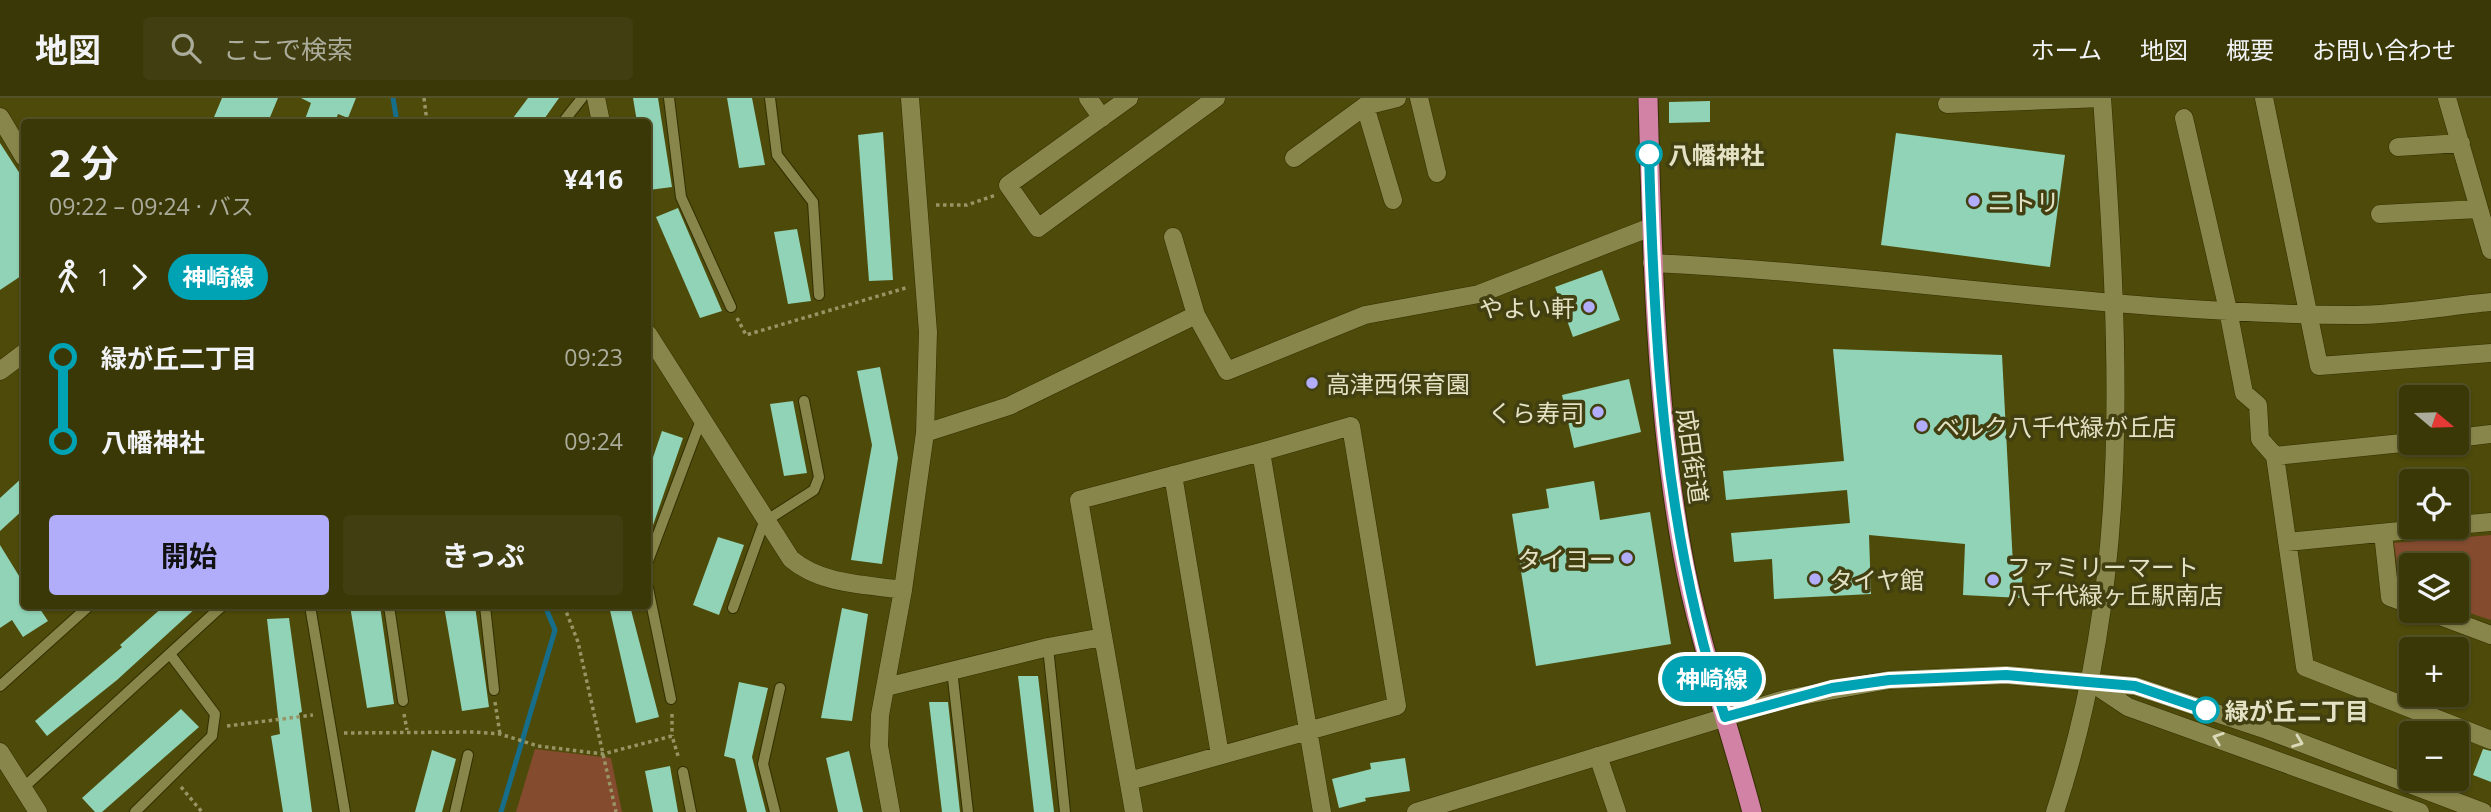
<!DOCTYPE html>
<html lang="ja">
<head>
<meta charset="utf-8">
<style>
	:root { --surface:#3a3807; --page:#413f11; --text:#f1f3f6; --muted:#abac9b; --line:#545228; --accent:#b1adfa }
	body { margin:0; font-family:"Open Sans","Noto Sans JP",sans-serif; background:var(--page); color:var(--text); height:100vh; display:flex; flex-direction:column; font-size:26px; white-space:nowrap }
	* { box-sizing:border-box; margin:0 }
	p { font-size:23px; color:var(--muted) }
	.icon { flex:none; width:38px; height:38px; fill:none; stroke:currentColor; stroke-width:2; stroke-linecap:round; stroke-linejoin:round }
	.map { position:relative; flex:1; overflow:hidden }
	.panel { position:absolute; left:21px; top:21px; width:630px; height:490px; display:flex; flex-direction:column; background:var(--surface); border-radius:7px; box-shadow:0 2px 5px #0004,0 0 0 2px var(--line) }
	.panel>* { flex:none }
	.badge { padding:0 14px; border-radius:23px; font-size:24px; line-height:46px }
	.needle { width:46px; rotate:109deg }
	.tools { position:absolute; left:2399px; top:287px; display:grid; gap:14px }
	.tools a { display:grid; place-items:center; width:70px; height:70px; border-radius:7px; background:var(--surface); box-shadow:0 2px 5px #0004,0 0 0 2px var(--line); font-size:35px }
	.map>.badge { position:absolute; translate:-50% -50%; box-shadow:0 0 0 4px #fff }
	.legs { display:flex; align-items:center; gap:10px; height:77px; padding:0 28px; font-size:23px }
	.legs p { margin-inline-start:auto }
	.headline { display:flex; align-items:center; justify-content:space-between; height:119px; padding:0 28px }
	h1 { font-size:38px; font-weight:700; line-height:52px }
	.action { display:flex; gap:14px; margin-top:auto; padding:14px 28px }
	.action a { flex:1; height:80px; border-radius:7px; background:var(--accent); color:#111; font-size:28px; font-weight:700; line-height:80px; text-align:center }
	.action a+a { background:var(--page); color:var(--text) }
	ul { padding:0 28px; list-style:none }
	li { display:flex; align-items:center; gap:24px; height:84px; font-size:26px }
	li i { display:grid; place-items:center; width:10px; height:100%; margin:0 9px; background:currentColor }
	li i::after { content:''; width:18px; height:18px; margin:-9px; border:5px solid; border-radius:50%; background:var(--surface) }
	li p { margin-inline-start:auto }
	li:first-child i { background:linear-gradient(#0000 50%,currentColor 0) }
	li:last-child i { background:linear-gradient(currentColor 50%,#0000 0) }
	header { display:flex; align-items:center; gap:42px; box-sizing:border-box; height:98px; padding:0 35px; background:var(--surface); border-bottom:2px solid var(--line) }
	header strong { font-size:33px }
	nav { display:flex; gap:38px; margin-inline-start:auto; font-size:24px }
	.search { width:490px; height:63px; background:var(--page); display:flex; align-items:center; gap:18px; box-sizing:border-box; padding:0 24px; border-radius:7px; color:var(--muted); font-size:26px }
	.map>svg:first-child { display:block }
</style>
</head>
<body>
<header>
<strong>地図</strong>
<div class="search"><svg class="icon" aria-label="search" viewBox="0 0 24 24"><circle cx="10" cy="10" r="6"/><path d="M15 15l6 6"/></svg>ここで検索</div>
<nav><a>ホーム</a><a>地図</a><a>概要</a><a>お問い合わせ</a></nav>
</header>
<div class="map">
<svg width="2491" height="714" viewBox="0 0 2491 714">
	<rect width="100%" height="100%" fill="#4e4a09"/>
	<path fill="#844b2f" d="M 2491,437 L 2491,522 L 2457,511 L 2457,467 L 2412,467 L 2411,496 L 2401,492 L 2394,445 Z
		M 535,651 L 611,660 L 622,714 L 516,714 Z"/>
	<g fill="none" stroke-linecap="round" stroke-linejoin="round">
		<path stroke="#176e8a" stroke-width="5" d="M 393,0 L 397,24
			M 501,714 L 555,532 L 545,508"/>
	</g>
	<path fill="#90d3b6" d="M 222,0 L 278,0 L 268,24 L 212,24 Z
		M 301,0 L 356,0 L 348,20 L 338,16 L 335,24 L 304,24 L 311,5 Z
		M 528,0 L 559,0 L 542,24 L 510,24 Z
		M 633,0 L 658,0 L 672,89 L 649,92 L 648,24 L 637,24 Z
		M 727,0 L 752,0 L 765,67 L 739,70 Z
		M 1710,3 L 1710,24 L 1669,25 L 1669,4 Z
		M 883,34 L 893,182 L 869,183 L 858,37 Z
		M 1896,35 L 2065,57 L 2050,169 L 1881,147 Z
		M 0,45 L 24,82 L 24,176 L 0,192 Z
		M 678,110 L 722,213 L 700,220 L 656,119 Z
		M 797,131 L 811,203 L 788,206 L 774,134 Z
		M 1602,172 L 1620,222 L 1573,239 L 1555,189 Z
		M 1833,251 L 2002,257 L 2013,467 L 2023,467 L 2021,500 L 1963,497 L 1965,446 L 1869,437 L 1871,496 L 1774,501 L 1772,461 L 1734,464 L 1731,435 L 1850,425 L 1847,392 L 1726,402 L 1723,373 L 1844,363 Z
		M 880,269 L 898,360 L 882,466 L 851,462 L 872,347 L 857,273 Z
		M 1629,281 L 1641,334 L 1574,350 L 1562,297 Z
		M 793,303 L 807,375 L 784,378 L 770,306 Z
		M 662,333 L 683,340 L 650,436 L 648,374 Z
		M 24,378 L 24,411 L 0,433 L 0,400 Z
		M 1594,383 L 1600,422 L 1650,414 L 1671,546 L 1536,568 L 1512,416 L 1549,410 L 1546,391 Z
		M 718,439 L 744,447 L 719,517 L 693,507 Z
		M 0,447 L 24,486 L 24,508 L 38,508 L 48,523 L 23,539 L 12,522 L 0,530 Z
		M 164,508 L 198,508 L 117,582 L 47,638 L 35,623 L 122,549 L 120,547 Z
		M 350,508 L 380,508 L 394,606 L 367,610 Z
		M 444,508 L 475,508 L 489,609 L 462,613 Z
		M 609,508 L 630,508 L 659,619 L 636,625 Z
		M 842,510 L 868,516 L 852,623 L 821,620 Z
		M 289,520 L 302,614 L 299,615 L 312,714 L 283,714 L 271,638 L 280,636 L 267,521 Z
		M 1018,578 L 1038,578 L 1054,714 L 1034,714 Z
		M 739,584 L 768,590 L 752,659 L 766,714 L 747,714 L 735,661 L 724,658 Z
		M 929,604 L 948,604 L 960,714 L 942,714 Z
		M 181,611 L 199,629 L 102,714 L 95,714 L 82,700 Z
		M 2483,651 L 2491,653 L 2491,684 L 2473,677 Z
		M 432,652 L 456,661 L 442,714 L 415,714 Z
		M 849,653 L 863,714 L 838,714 L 826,660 Z
		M 1405,660 L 1410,693 L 1365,700 L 1366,703 L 1339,710 L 1332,681 L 1371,671 L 1370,665 Z
		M 670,668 L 678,714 L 653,714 L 645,673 Z"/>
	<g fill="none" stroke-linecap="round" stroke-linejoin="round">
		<g stroke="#322f00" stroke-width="12">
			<path id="service" d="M 669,0 L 681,99 L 731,209
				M 770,0 L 777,57 L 813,104 L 819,197
				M 563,24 L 582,0
				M 648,463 L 701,322
				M 648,490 L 671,601
				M 310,508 L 345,714
				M 389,508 L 403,603
				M 485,508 L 494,592
				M 733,510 L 764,424 L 814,392 L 819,379 L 804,303
				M 1048,549 L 1065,714
				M 952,572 L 968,714
				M 0,588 L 89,508
				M 683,674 L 691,714
				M 23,690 L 222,508
				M 135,714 L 212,638 L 215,616 L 170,556
				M 455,714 L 468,657
				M 775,714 L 763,666 L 780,590"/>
		</g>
		<g stroke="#322f00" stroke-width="19">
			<path id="minor" d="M 596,0 L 601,24
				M 1088,0 L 1102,20
				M 1129,0 L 1008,87 L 1038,130 L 1216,0
				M 1419,0 L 1437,75
				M 2264,0 L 2319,268 L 2491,255
				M 2447,0 L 2491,152
				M 1947,6 L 2102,0
				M 0,19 L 24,59
				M 2184,20 L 2228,212 L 2244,295 L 2258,307 L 2260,341 L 2275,358
				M 2398,49 L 2461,45
				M 1294,60 L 1365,8
				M 1393,102 L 1365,8 L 1397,0
				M 2380,116 L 2479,111
				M 1652,165 C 1886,176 2119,216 2354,217 C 2399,217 2446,208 2491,204
				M 1196,217 L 1227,273 L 1365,217 L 1479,196 L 1651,129
				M 648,236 L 791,461 C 822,487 864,486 903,492
				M 0,273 L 24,255
				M 925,335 L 1009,308 L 1196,217 L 1173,139
				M 2457,340 L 2491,336
				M 2412,344 L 2275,358 L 2305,569 L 2491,642
				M 1173,377 L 1220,657
				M 2457,427 L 2491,424
				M 2383,435 L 2390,499 L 2412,507
				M 2287,444 L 2441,429
				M 2427,513 L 2491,537
				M 886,589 L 1048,549 L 1103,539
				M 1598,658 L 1617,714
				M 1129,683 L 1397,608 L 1351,328 L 1261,354
				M 891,714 L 879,648 L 880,617 L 903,492 L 925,335 L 928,234 L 910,0
				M 1134,714 L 1079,402 L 1261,354 L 1322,714"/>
		</g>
		<g stroke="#322f00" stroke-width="19">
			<path id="tertiary" d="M 2095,587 L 2128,609 L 2420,714
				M 0,654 L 38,714
				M 1416,714 L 1785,601 L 1889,582 L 2006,577 L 2135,588 L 2267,632 L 2483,714
				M 2055,714 C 2134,477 2119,245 2102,0"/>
		</g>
		<g stroke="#322f00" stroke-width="21">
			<path id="trunk" d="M 1648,0 C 1652,152 1655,303 1682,453 C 1698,542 1729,627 1752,714"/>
		</g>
		<path stroke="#979465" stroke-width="3.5" stroke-dasharray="3.5 3.5" stroke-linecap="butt" d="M 424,0 L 427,24
			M 936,107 L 967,107 L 996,97
			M 737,220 L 746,237 L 909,189
			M 564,508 L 578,544 L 616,714
			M 495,604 L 500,636
			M 404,616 L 407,632
			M 672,616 L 672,638
			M 227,628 L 313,617
			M 344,635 L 474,634 L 500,636 L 538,648 L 603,656 L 672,638 L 679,661
			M 181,689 L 202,714"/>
		<use href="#service" stroke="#89864b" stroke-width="10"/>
		<use href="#minor" stroke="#89864b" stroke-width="18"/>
		<use href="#tertiary" stroke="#89864b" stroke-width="18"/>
		<use href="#trunk" stroke="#d282a4" stroke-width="19"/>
	</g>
	<defs><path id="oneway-chevron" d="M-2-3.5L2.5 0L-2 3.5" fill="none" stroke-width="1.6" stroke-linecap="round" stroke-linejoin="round" transform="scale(1.75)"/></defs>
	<g stroke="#dad9b8">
		<use href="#oneway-chevron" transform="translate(2218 640) rotate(-161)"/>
		<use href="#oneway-chevron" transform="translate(2298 644) rotate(21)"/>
	</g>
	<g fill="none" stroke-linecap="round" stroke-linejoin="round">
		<g stroke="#fff" stroke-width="16">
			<path id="line-1" d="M 1649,56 C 1654,246 1664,437 1725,619 L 1832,590 L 1889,582 L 2006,577 L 2135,588 L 2206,612"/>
		</g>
		<use href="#line-1" stroke="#00a3b4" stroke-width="10"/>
	</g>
	<g fill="#fff" stroke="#00a3b4" stroke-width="3.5">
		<circle cx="1649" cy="56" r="12"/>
		<circle cx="2206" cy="612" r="12"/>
	</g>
	<g fill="#b1adfa" stroke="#423f11" stroke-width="2.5">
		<circle cx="1974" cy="103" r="7"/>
		<circle cx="1589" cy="209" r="7"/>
		<circle cx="1312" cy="285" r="7"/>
		<circle cx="1598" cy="314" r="7"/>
		<circle cx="1922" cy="328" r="7"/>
		<circle cx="1627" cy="460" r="7"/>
		<circle cx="1815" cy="481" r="7"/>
		<circle cx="1993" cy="482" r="7"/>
	</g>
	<g text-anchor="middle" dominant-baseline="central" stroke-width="7" stroke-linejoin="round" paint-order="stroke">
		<g font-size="24" font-weight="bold" fill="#e3e2c4" stroke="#423f11" text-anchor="start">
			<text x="1668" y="56">八幡神社</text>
			<text x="2225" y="612">緑が丘二丁目</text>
		</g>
		<g font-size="24" fill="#e3e2c4" stroke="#423f11" text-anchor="start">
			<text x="1988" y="103">ニトリ</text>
			<text x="1575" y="209" text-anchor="end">やよい軒</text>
			<text x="1326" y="285">高津西保育園</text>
			<text x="1584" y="314" text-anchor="end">くら寿司</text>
			<text x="1936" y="328">ベルク八千代緑が丘店</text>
			<text x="1613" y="460" text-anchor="end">タイヨー</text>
			<text x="2007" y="468">ファミリーマート<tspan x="2007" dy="28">八千代緑ヶ丘駅南店</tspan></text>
			<text x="1829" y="481">タイヤ館</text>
		</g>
		<g font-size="24" fill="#e3e2c4" stroke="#423f11">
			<text transform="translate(1693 358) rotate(82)">成田街道</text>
		</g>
	</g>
</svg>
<div class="tools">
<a><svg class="needle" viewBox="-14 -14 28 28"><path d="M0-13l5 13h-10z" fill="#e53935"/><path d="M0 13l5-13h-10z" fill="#abac9b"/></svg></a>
<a><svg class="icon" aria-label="locate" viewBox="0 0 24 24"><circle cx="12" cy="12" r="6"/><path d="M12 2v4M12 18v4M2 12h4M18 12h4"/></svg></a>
<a><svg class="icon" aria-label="layers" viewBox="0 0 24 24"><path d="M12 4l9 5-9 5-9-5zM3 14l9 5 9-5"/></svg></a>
<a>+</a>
<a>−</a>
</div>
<b class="badge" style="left:1712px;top:581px;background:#00a3b4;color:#fff">神崎線</b>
<section class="panel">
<div class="headline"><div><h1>2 分</h1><p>09:22 – 09:24 · バス</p></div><b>¥416</b></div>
<div class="legs"><svg class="icon" aria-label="walk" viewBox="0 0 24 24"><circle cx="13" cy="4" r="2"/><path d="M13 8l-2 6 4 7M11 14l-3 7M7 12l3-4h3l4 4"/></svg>1<svg class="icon" aria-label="forward" viewBox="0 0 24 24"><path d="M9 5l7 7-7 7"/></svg><b class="badge" style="background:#00a3b4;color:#fff">神崎線</b></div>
<ul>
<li><i style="color:#00a3b4"></i><b>緑が丘二丁目</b><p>09:23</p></li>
<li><i style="color:#00a3b4"></i><b>八幡神社</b><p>09:24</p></li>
</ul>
<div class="action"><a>開始</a><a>きっぷ</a></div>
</section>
</div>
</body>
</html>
